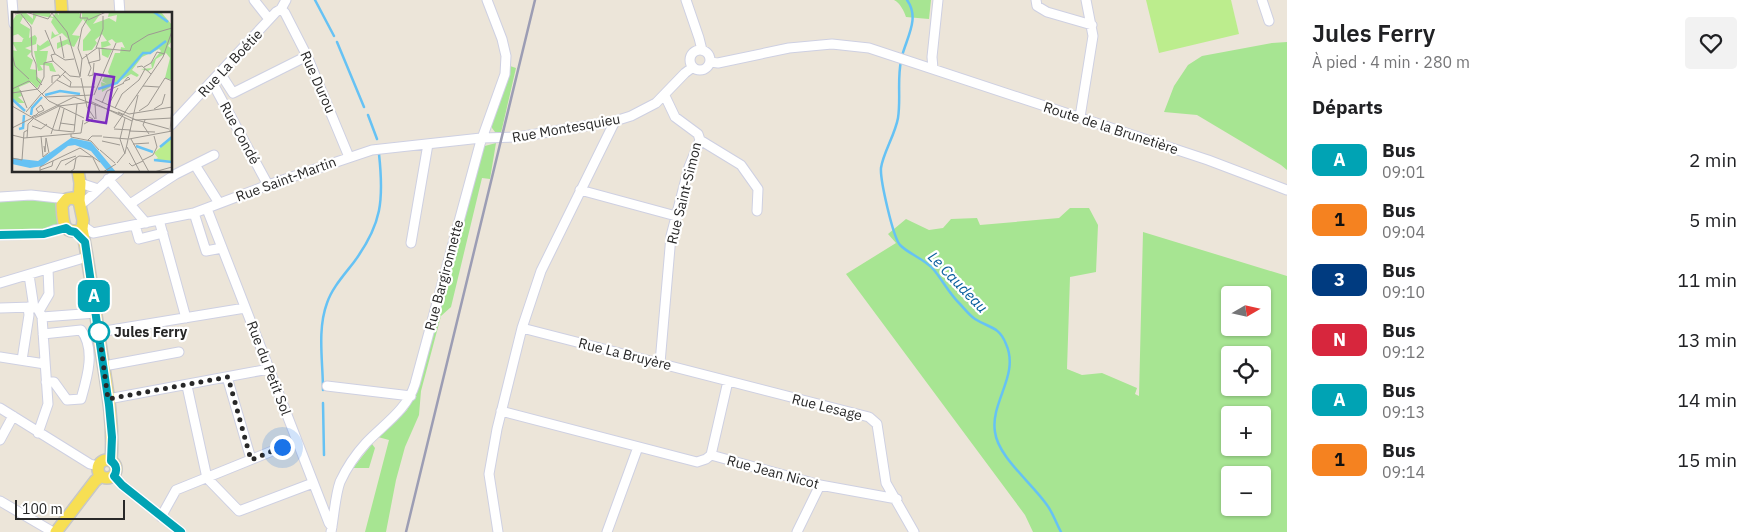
<!DOCTYPE html>
<html lang="fr">
<head>
<meta charset="utf-8">
<style>
	:root { --surface:#fff; --page:#f2f2f2; --text:#202124; --muted:#757577 }
	body { margin:0; font-family:"IBM Plex Sans",sans-serif; background:var(--page); color:var(--text); height:100vh; display:flex; flex-direction:column; font-size:19px; white-space:nowrap }
	* { box-sizing:border-box; margin:0 }
	p { font-size:16px; color:var(--muted) }
	.icon { flex:none; width:28px; height:28px; fill:none; stroke:currentColor; stroke-width:2; stroke-linecap:round; stroke-linejoin:round }
	.map { position:relative; flex:1; overflow:hidden }
	.details { display:flex; flex-direction:column; background:var(--surface); width:475px }
	.details>* { flex:none }
	.badge { padding:0 10px; border-radius:8px; font-size:18px; line-height:32px }
	.needle { width:32px; rotate:81deg }
	.tools { position:absolute; left:1221px; top:286px; display:grid; gap:10px }
	.tools a { display:grid; place-items:center; width:50px; height:50px; border-radius:5px; background:var(--surface); box-shadow:0 1px 4px #0004; font-size:25px }
	.scale { position:absolute; left:15px; bottom:12px; width:110px; box-sizing:border-box; padding-left:5px; border:2px solid #282828; border-top:0; font-size:14px; line-height:18px; white-space:nowrap; color:#282828; -webkit-text-stroke:4px #fff; paint-order:stroke }
	.you { position:absolute; width:25px; height:25px; margin:-12px; border:4px solid #fff; border-radius:50%; background:#1a73e8; box-shadow:0 0 0 8px #1a73e833 }
	.map>.badge { position:absolute; translate:-50% -50%; box-shadow:0 0 0 2px #fff }
	h2 { padding:0 25px; font-size:19px; line-height:45px }
	.round { display:grid; place-items:center; flex:none; width:52px; height:52px; border-radius:5px; background:var(--page) }
	.summary { display:flex; align-items:center; justify-content:space-between; height:85px; padding:0 25px }
	h1 { font-size:24px; font-weight:600; line-height:38px }
	ul { padding:0; list-style:none }
	li { display:flex; align-items:center; gap:15px; height:60px; padding:0 25px }
	li div { flex:1 }
	li b { display:block; font-size:19px }
	li em { font-style:normal }
	li .badge { min-width:55px; font-weight:700; text-align:center }
	main { display:flex; flex:1; min-height:0 }
	.map>svg:first-child { display:block }
</style>
</head>
<body>
<main>
<div class="map">
<svg width="1287" height="532" viewBox="0 0 1287 532">
	<rect width="100%" height="100%" fill="#ece5d9"/>
	<path fill="#a7e592" fill-rule="evenodd" d="M 894,0 L 931,0 L 929,19 L 906,17 C 904,11 900,3 894,0 Z
		M 1287,42 L 1287,170 L 1281,165 L 1197,115 L 1164,112 L 1174,86 L 1188,65 L 1202,56 L 1272,43 Z
		M 510,66 L 516,68 L 501,133 L 495,132 L 492,128 L 491,122 L 509,77 Z
		M 496,143 L 490,179 L 482,178 L 451,307 L 441,316 L 421,391 L 419,415 L 405,447 L 396,480 L 386,532 L 365,532 L 389,440 L 378,437 L 407,410 L 416,394 L 478,166 L 481,147 Z
		M 57,200 L 62,226 L 55,229 L 0,232 L 0,201 Z
		M 1070,208 L 1089,208 L 1098,225 L 1096,272 L 1070,277 L 1067,369 L 1082,375 L 1102,373 L 1137,388 L 1135,394 L 1139,396 L 1143,232 L 1287,276 L 1287,532 L 1033,532 L 1025,515 L 846,274 L 896,243 L 888,234 L 906,219 L 929,230 L 943,228 L 951,219 L 977,218 L 980,225 L 1059,218 ZM 1230,295 L 1262,295 L 1262,328 L 1230,328 ZM 1230,355 L 1262,355 L 1262,388 L 1230,388 ZM 1230,415 L 1262,415 L 1262,448 L 1230,448 ZM 1230,475 L 1262,475 L 1262,508 L 1230,508 Z
		M 372,444 L 375,448 L 369,468 L 353,468 Z"/>
	<path fill="#bced8d" d="M 1146,0 L 1231,0 L 1239,34 L 1159,53 Z"/>
	<g fill="none" stroke-linecap="round" stroke-linejoin="round">
		<path stroke="#66c2f4" stroke-width="2.5" d="M 315,0 L 334,36
			M 337,42 L 364,107
			M 902,56 C 907,37 920,18 907,0
			M 901,61 C 897,80 901,99 898,118 C 895,135 883,153 881,168 C 880,180 893,237 900,245 C 910,255 925,259 934,270 C 943,281 949,293 959,303 C 964,308 969,315 975,319 C 989,328 999,326 1006,344 C 1020,375 990,402 995,432 C 998,457 1032,483 1047,505 C 1053,513 1056,523 1061,532
			M 368,115 L 377,139
			M 323,390 C 323,362 317,330 327,303 C 332,288 344,275 354,262 C 382,224 384,200 379,154
			M 323,403 L 324,455"/>
		<g stroke="#ced0e2" stroke-width="11">
			<path id="minor" d="M 12,0 L 14,24
				M 119,0 L 120,14
				M 254,0 L 269,19
				M 686,0 L 699,38 L 702,50
				M 1036,0 L 1037,6 L 1047,12 L 1092,25
				M 1262,0 L 1269,21
				M 281,9 L 285,13 L 307,56 L 349,157
				M690 60a10 10 0 1 1 20 0a10 10 0 1 1-20 0Z
				M 710,62 L 718,63 L 789,48 L 832,44 L 869,48 L 1208,160 L 1287,190
				M 933,69 L 932,57 L 938,0
				M 220,73 L 233,93 L 307,56
				M 212,82 L 268,185
				M 1080,117 L 1093,36 L 1086,0
				M 171,125 L 276,12 L 281,9 L 286,0
				M 700,140 L 741,165 L 758,189 L 757,211
				M 195,165 L 219,203
				M 108,179 L 146,223
				M 80,183 L 98,189
				M 580,190 L 676,216
				M 0,197 L 31,195 L 67,199
				M 81,204 C 95,195 105,181 119,171
				M 130,204 L 176,174 L 214,155
				M 207,209 L 329,523 L 332,527
				M 194,213 L 206,251 L 222,248
				M 159,220 L 186,318
				M 135,225 L 139,239 L 163,233
				M 83,226 L 93,233 L 194,213 L 268,185 L 372,150 L 481,138 L 518,137 L 615,121 L 631,116 L 656,103 L 685,73 L 693,67
				M 0,235 L 44,234 L 54,230 L 66,228
				M 411,243 L 428,144
				M 29,275 L 34,308
				M 0,283 L 87,257
				M 0,308 L 32,307
				M 39,311 L 49,294 L 48,269
				M 42,317 L 96,313
				M 522,328 L 869,417 L 877,424 L 886,483 L 914,532
				M 99,332 L 245,308
				M 43,334 L 81,330 C 96,349 87,378 81,399 L 67,400 L 54,382 L 46,382
				M 0,357 L 45,364
				M 22,360 L 29,315 L 28,307
				M 660,363 L 671,236 L 689,167 L 700,140 L 698,134 L 675,117 L 665,96
				M 104,366 L 179,352
				M 227,377 L 251,459
				M 187,386 L 207,478 L 239,511 L 313,483
				M 327,386 L 411,396
				M 108,399 L 269,369
				M 0,408 L 90,464 L 98,466
				M 501,411 L 697,462 L 706,459 L 711,455
				M 38,433 L 48,404 L 42,317 L 39,311
				M 0,440 L 13,416
				M 711,455 L 820,485 L 897,499
				M 711,455 L 728,381
				M 114,475 L 122,485 L 181,532
				M 0,501 L 53,532
				M 161,517 L 176,490 L 297,441
				M 331,532 C 334,517 335,496 340,482 C 346,469 356,454 366,443 C 384,424 407,410 415,384 L 480,144 L 505,74 L 506,56 L 502,39 L 487,0
				M 498,532 L 489,474 L 497,429 L 522,328 L 541,271 L 615,121
				M 607,532 L 638,447
				M 797,532 L 820,485"/>
		</g>
		<g stroke="#c7c7c7" stroke-width="14">
			<path id="major" d="M 61,0 L 62,14
				M 78,171 L 80,183 L 79,201
				M 73,198 L 79,201 L 83,220 L 82,229 C 62,237 63,220 62,205 L 67,199 Z
				M 82,229 C 90,269 95,310 101,350 C 107,387 114,424 111,461
				M98 469a9 9 0 1 1 18 0a9 9 0 1 1-18 0Z
				M 56,532 L 95,481 L 101,476"/>
		</g>
		<use href="#minor" stroke="#fff" stroke-width="9"/>
		<use href="#major" stroke="#f7df53" stroke-width="11"/>
		<path stroke="#9c9db4" stroke-width="2.5" d="M 406,532 L 535,0"/>
	</g>
	<g fill="none" stroke-linecap="round" stroke-linejoin="round">
		<g stroke="#fff" stroke-width="11">
			<path id="line" d="M 0,235 L 44,234 L 66,228 L 70,231 L 75,232 L 85,242 L 109,405 L 112,437 L 111,461 C 116,464 118,470 114,476 L 122,485 L 181,532"/>
		</g>
		<use href="#line" stroke="#00a3b4" stroke-width="8"/>
		<path stroke="#282828" stroke-width="5" stroke-dasharray="0 9" d="M 99,332 L 108,399 L 228,377 L 251,460 L 282,447"/>
	</g>
	<circle fill="#fff" stroke="#00a3b4" stroke-width="2.5" cx="99" cy="332" r="10"/>
	<g text-anchor="middle" dominant-baseline="central" stroke-width="4.5" stroke-linejoin="round" paint-order="stroke">
		<g font-size="14" fill="#282828" stroke="#fff">
			<text transform="translate(230 63) rotate(-47)">Rue La Boétie</text>
			<text transform="translate(318 82) rotate(66)">Rue Durou</text>
			<text transform="translate(566 128) rotate(-10)">Rue Montesquieu</text>
			<text transform="translate(1111 128) rotate(18)">Route de la Brunetière</text>
			<text transform="translate(240 133) rotate(62)">Rue Condé</text>
			<text transform="translate(286 179) rotate(-20)">Rue Saint-Martin</text>
			<text transform="translate(684 193) rotate(-76)">Rue Saint-Simon</text>
			<text transform="translate(444 275) rotate(-75)">Rue Bargironnette</text>
			<text transform="translate(625 354) rotate(14)">Rue La Bruyère</text>
			<text transform="translate(269 368) rotate(69)">Rue du Petit Sol</text>
			<text transform="translate(827 407) rotate(14)">Rue Lesage</text>
			<text transform="translate(773 472) rotate(15)">Rue Jean Nicot</text>
		</g>
		<g font-size="14" font-weight="bold" fill="#282828" stroke="#fff" text-anchor="start">
			<text x="114" y="332">Jules Ferry</text>
		</g>
		<g font-size="15" font-style="italic" fill="#075d9d" stroke="#fff">
			<text transform="translate(958 282) rotate(46)">Le Caudeau</text>
		</g>
	</g>
	<g transform="translate(12 12)">
		<rect width="160" height="160" fill="#ece5d9"/>
		<path d="M 13,0 L 21,7 L 21,0 L 38,0 L 38,4 L 41,5 L 44,0 L 47,3 L 47,0 L 67,0 L 70,7 L 70,0 L 89,1 L 81,12 L 97,6 L 104,10 L 105,3 L 96,5 L 97,0 L 149,0 L 160,13 L 160,29 L 156,34 L 160,37 L 160,68 L 153,66 L 158,46 L 154,41 L 144,47 L 141,56 L 136,59 L 129,57 L 140,56 L 139,51 L 149,39 L 147,37 L 130,45 L 120,58 L 127,63 L 125,65 L 119,62 L 90,80 L 89,70 L 95,72 L 90,69 L 93,64 L 98,64 L 96,60 L 103,41 L 108,41 L 109,35 L 113,36 L 110,30 L 104,31 L 100,27 L 96,29 L 99,33 L 90,36 L 100,38 L 96,46 L 90,43 L 89,30 L 95,29 L 90,22 L 83,28 L 85,31 L 80,38 L 71,39 L 71,28 L 79,18 L 71,7 L 60,23 L 68,24 L 62,35 L 55,32 L 45,37 L 45,31 L 56,27 L 50,21 L 39,27 L 40,19 L 43,23 L 47,22 L 39,10 L 41,6 L 25,3 L 20,13 L 11,5 L 8,11 L 18,17 L 17,26 L 23,23 L 25,26 L 24,32 L 13,36 L 20,39 L 15,44 L 21,48 L 18,57 L 25,58 L 24,64 L 30,69 L 25,76 L 19,70 L 7,75 L 10,84 L 6,85 L 13,91 L 7,91 L 0,87 L 0,38 L 5,39 L 0,30 L 10,30 L 11,27 L 6,27 L 12,27 L 6,22 L 0,24 L 0,10 L 4,3 ZM 36,28 L 39,33 L 27,39 L 36,39 L 34,51 L 40,51 L 44,60 L 38,59 L 37,54 L 32,53 L 28,53 L 31,58 L 26,59 L 22,39 L 25,39 L 25,32 L 28,34 Z" fill="#a7e592"/>
		<path d="M 160,125 L 160,149 L 141,148 L 146,146 L 142,141 Z" fill="#bced8d"/>
		<path d="M 59,126 L 79,130 L 104,160 L 96,160 L 79,139 L 63,133 L 56,134 L 30,154 L 18,156 L 0,152 L 0,146 L 26,149 Z" fill="#66c2f4"/>
		<path fill="none" stroke="#66c2f4" stroke-width="2.5" d="M 142,0 L 156,10M 86,77 L 105,71 L 131,41 L 138,41 L 154,29M 33,83 L 48,79 L 68,82M 0,87 L 13,99M 19,103 L 20,96 L 30,85M 7,117 L 11,116 L 12,103M 124,134 L 141,140M 148,135 L 160,125M 142,148 L 160,150"/>
		<path fill="none" stroke="#9e9992" stroke-width="1" d="M 39,0 L 55,20 L 68,64M 3,2 L 14,0 L 36,7 L 40,1M 9,2 L 19,15 L 20,43 L 24,52 L 25,68 L 30,73M 76,8 L 94,0M 33,18 L 43,42M 48,24 L 52,46M 84,36 L 91,17 L 91,4M 0,42 L 3,54 L 17,67M 74,42 L 79,56 L 76,64M 70,47 L 85,36 L 118,39 L 120,33 L 136,23 L 160,16M 41,49 L 58,64 L 68,65M 41,49 L 39,43 L 43,42 L 53,48 L 62,47M 76,51 L 88,48 L 87,36M 125,55 L 130,54 L 139,62M 132,55 L 139,51 L 145,40 L 153,42M 51,63 L 59,70 L 58,75M 77,64 L 81,63 L 82,51M 68,65 L 70,47 L 66,36 L 70,16 L 76,6 L 68,6 L 69,0M 69,66 L 75,95 L 83,107M 45,68 L 58,75 L 83,75M 17,69 L 37,89 L 72,106M 40,71 L 40,64 L 47,63 L 48,66M 111,71 L 116,65 L 118,67 L 113,69M 131,74 L 147,75M 0,77 L 17,69M 8,78 L 15,96M 0,81 L 26,77 L 32,65 L 32,51 L 41,49M 30,82 L 54,59M 82,83 L 104,31M 33,85 L 81,83M 83,87 L 117,102 L 160,95M 98,90 L 106,76M 90,91 L 95,79 L 112,71M 83,92 L 84,107M 0,94 L 42,118 L 62,120M 103,96 L 110,82 L 127,68 L 133,57M 142,97 L 150,92 L 153,82M 127,99 L 136,93 L 153,66 L 160,69M 14,100 L 29,82M 106,100 L 124,108 L 160,106M 20,105 L 21,104 L 24,103 L 27,100 L 28,100 L 32,98 L 29,93 L 24,97 L 27,101M 23,106 L 47,94 L 80,90 L 120,109M 121,107 L 157,117M 133,108 L 131,113 L 137,122M 48,111 L 63,113M 72,112 L 81,107 L 75,104M 20,114 L 29,117 L 35,112M 0,116 L 62,85 L 111,103M 102,116 L 151,45 L 160,19M 102,117 L 119,118M 47,118 L 52,97M 117,119 L 143,120M 158,119 L 160,95M 62,120 L 65,92M 39,122 L 48,95M 59,122 L 59,125 L 79,129 L 87,138M 0,123 L 12,126 L 69,121 L 71,108M 29,124 L 31,145 L 36,141M 91,125 L 116,127M 15,126 L 16,112 L 22,106M 34,126 L 37,141M 117,127 L 160,119M 119,127 L 137,160M 76,128 L 80,124 L 90,124M 90,129 L 108,133M 121,132 L 137,131M 32,134 L 33,140 L 34,126M 115,135 L 128,160M 68,136 L 88,150M 88,138 L 103,151M 113,142 L 108,127 L 113,106M 0,146 L 10,148 L 12,120 L 16,118M 81,146 L 88,160M 131,148 L 141,143 L 145,135 L 142,124M 105,151 L 113,141 L 126,83M 117,151 L 120,154 L 131,149M 53,153 L 67,144 L 81,145M 28,158 L 40,154 L 41,149M 44,158 L 49,149 L 64,144M 28,160 L 28,155 L 68,136M 58,160 L 62,157 L 64,146M 91,160 L 104,152M 142,160 L 160,155"/>
		<path fill="#7b2cbf" fill-opacity="0.15" stroke="#7b2cbf" stroke-width="2.5" d="M 83,62 L 102,65 L 94,111 L 75,108 Z"/>
		<rect width="160" height="160" fill="none" stroke="#282828" stroke-width="2.5"/>
	</g>
</svg>
<div class="tools">
<a><svg class="needle" viewBox="-14 -14 28 28"><path d="M0-13l5 13h-10z" fill="#e53935"/><path d="M0 13l5-13h-10z" fill="#757577"/></svg></a>
<a><svg class="icon" aria-label="locate" viewBox="0 0 24 24"><circle cx="12" cy="12" r="6"/><path d="M12 2v4M12 18v4M2 12h4M18 12h4"/></svg></a>
<a>+</a>
<a>−</a>
</div>
<div class="scale">100 m</div>
<div class="you" style="left:282px;top:447px"></div>
<b class="badge" style="left:94px;top:296px;background:#00a3b4;color:#fff">A</b>
</div>
<section class="details">
<div class="summary"><div><h1>Jules Ferry</h1><p>À pied · 4 min · 280 m</p></div><a class="round"><svg class="icon" aria-label="heart" viewBox="0 0 24 24"><path d="M12 20l-8-8c-3-5 5-10 8-4 3-6 11-1 8 4z"/></svg></a></div>
<h2>Départs</h2>
<ul>
<li><span class="badge" style="background:#00a3b4;color:#fff">A</span><div><b>Bus</b><p>09:01</p></div><em>2 min</em></li>
<li><span class="badge" style="background:#f58220;color:#111">1</span><div><b>Bus</b><p>09:04</p></div><em>5 min</em></li>
<li><span class="badge" style="background:#003b80;color:#fff">3</span><div><b>Bus</b><p>09:10</p></div><em>11 min</em></li>
<li><span class="badge" style="background:#d7263d;color:#fff">N</span><div><b>Bus</b><p>09:12</p></div><em>13 min</em></li>
<li><span class="badge" style="background:#00a3b4;color:#fff">A</span><div><b>Bus</b><p>09:13</p></div><em>14 min</em></li>
<li><span class="badge" style="background:#f58220;color:#111">1</span><div><b>Bus</b><p>09:14</p></div><em>15 min</em></li>
</ul>
</section>
</main>
</body>
</html>
